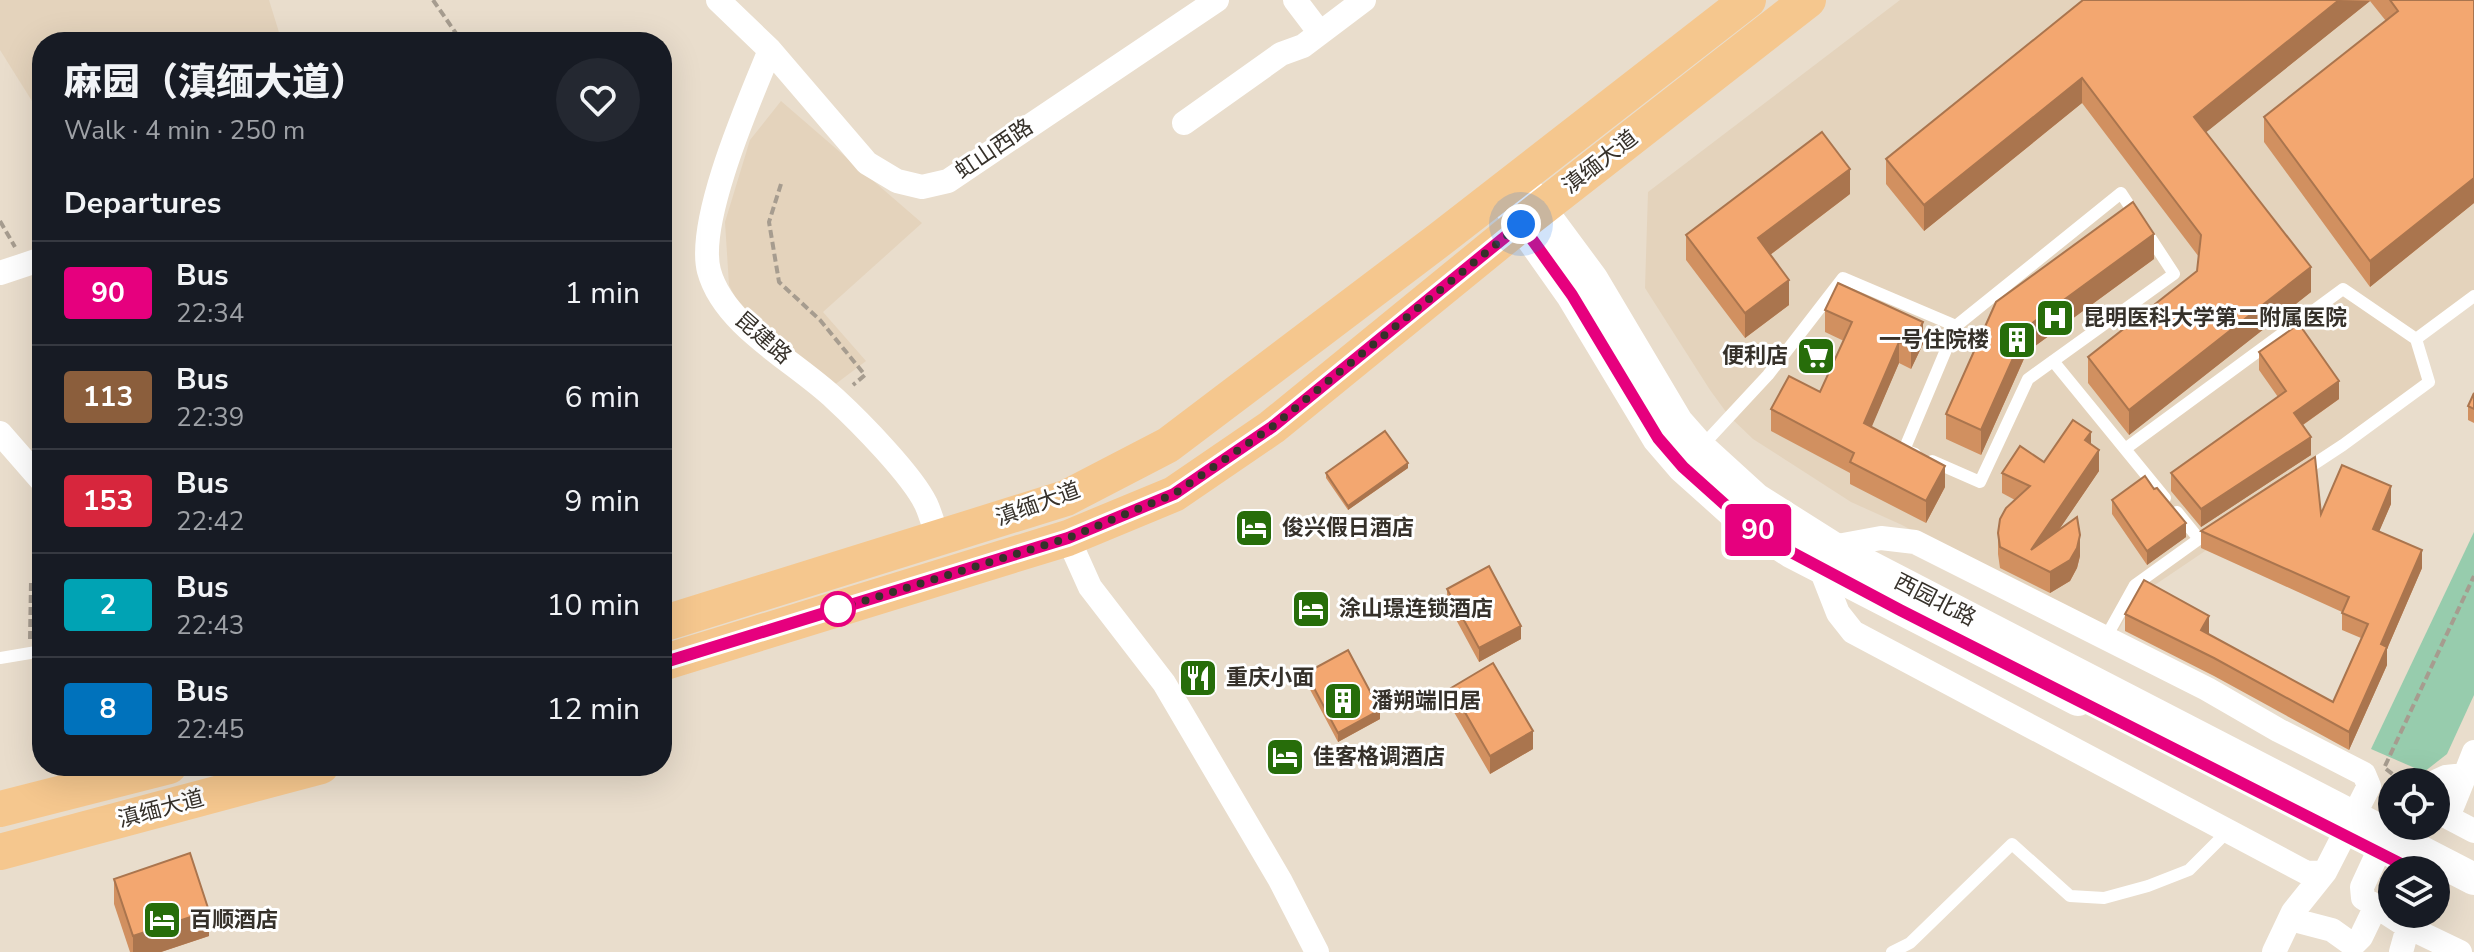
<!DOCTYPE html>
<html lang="en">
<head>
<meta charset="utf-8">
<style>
	:root { --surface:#171b24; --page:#242831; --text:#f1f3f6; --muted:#9ea1a6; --line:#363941 }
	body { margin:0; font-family:"Nunito Sans","Noto Sans SC",sans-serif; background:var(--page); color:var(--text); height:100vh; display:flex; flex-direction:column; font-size:30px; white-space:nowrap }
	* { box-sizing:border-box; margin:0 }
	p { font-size:26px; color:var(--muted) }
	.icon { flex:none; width:44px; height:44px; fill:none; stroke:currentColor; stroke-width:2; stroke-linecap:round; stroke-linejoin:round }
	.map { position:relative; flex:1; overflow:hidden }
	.side { position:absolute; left:32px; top:32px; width:640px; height:744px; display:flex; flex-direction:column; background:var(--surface); border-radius:32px; box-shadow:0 8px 32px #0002 }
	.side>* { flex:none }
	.badge { padding:0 16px; border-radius:6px; font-size:28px; line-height:52px }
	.tools { position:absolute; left:2378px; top:768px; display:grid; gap:16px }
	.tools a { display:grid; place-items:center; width:72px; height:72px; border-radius:50%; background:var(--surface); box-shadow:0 8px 32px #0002; font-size:40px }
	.you { position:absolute; width:40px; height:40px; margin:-20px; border:6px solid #fff; border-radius:50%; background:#1a73e8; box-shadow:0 0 0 12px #1a73e833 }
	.map>.badge { position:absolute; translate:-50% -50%; box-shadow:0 0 0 4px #fff }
	h2 { padding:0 32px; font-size:30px; line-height:72px }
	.round { display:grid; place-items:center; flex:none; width:84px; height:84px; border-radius:42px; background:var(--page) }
	.overview { display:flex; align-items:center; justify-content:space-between; height:136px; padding:0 32px }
	h1 { font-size:38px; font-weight:800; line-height:60px }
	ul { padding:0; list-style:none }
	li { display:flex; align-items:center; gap:24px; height:104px; padding:0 32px; border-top:2px solid var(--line) }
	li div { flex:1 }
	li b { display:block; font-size:30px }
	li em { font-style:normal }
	li .badge { min-width:88px; font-weight:700; text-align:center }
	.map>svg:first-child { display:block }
</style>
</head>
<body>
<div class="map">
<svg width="2474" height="952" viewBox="0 0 2474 952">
	<rect width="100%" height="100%" fill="#e9ddcc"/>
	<path fill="#e4d3bc" d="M 0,0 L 269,0 L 282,42 L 42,42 L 42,117 L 0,50 Z
		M 1900,0 L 2474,0 L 2474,296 L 2416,339 L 2429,382 L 2208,549 L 2137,597 L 2114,638 L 1902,525 L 1851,502 L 1753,439 L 1729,416 L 1710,390 L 1645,288 L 1648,192 Z
		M 781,101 L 922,223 L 823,312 L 866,361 L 829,389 L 748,323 L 729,285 L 725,222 L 750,140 Z"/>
	<path fill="#97ccad" d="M 2474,532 L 2474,695 L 2447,754 L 2424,772 L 2371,749 Z"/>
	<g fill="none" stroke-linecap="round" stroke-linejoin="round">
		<path stroke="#a69c8f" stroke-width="4" stroke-dasharray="8 4" stroke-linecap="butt" d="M 433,0 L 462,42
			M 781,184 L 769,222 L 779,282 L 820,320 L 865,375 L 853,385
			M 0,221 L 15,247
			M 30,639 L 31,582 L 42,578
			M 2385,766 L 2474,576
			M 2386,769 L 2403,782"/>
		<path stroke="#fff" stroke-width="12" d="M 2416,339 L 2474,296
			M 2053,361 L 2165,498
			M 1702,446 L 1768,375 L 1843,278 L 1956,326 L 2121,193 L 2174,274 L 2028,379 L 1980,482 L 1932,461
			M 2125,449 L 2343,289 L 2416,339 L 2429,382 L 2343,445 L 2302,472
			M 1915,454 L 1904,450 L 1956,326
			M 2105,639 L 2135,585 L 2199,539 L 2177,512
			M 0,658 L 42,651
			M 1892,952 L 1910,943 L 2012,844 L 2070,896 L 2104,898 L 2148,886 L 2189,870 L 2228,831"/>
		<path stroke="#fff" stroke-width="24" d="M 718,0 L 770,50 L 867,163 L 897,181 L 922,187 L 948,181 L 1217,0
			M 1295,0 L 1320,33
			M 770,50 C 750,99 696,221 709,271 C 724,326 795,361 835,399 C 860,422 912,475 926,504 C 931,515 934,527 938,538
			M 1184,123 L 1281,54 L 1303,46 L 1364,0
			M 0,273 L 42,259
			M 0,433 L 42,481
			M 1068,538 L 1090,587 L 1164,683 L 1280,880 L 1317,952
			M 1832,547 L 1881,538 L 1915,542 L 2207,689 L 2278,730 L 2364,774 L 2369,786 L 2325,872 L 2293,912 L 2274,952
			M 1820,567 L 1838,613 L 1853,632 L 2307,873 L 2325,872
			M 2465,775 L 2474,752
			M 2435,782 L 2446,777 L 2465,775 L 2448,817
			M 2436,811 L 2474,831
			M 2392,822 L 2362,887 L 2363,898 L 2408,927 L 2460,952
			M 2290,919 L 2332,930 L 2353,945 L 2361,937 L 2375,908
			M 2401,952 L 2408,927"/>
		<path stroke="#fff" stroke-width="32" d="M 1518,179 L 1592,279 L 1677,422 L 1700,448 L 1756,499 L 1832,547 L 2474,879
			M 1500,193 L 1572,295 L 1658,438 L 1683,467 L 1741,519 L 1791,552 L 2078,700"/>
		<path stroke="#f5c78e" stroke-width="36" d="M 662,624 L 1066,498 L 1168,445 L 1439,240 L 1748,0
			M 662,663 L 1068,538 L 1174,494 L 1272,427 L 1521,224 L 1808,0
			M 0,809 L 169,766
			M 0,852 L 321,766"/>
	</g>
	<path fill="#d19060" d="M 2083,0 L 2474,0 L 2474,203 L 2370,287 L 2264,142 L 2264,117 L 2386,21 L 2370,1 L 2206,132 L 2311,292 L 2129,435 L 2088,383 L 2088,357 L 2197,271 L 2199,257 L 2082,103 L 1924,231 L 1886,184 L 1886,159 Z
		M 1850,194 L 1770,255 L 1789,305 L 1745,338 L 1686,260 L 1686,235 Z
		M 2154,259 L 2027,352 L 1981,455 L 1946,439 L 1946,414 L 1996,302 Z
		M 1825,310 L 1923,344 L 1911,369 L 1899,363 L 1871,427 L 1945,487 L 1926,523 L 1850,484 L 1850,473 L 1771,431 L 1771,409 L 1820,392 L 1844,341 L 1825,332 Z
		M 2259,352 L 2339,399 L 2303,425 L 2311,455 L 2201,527 L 2171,491 L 2171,473 L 2278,397 L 2259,370 Z
		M 2474,393 L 2474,423 L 2468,420 L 2468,406 Z
		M 2091,444 L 2099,471 L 2058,531 L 2080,556 L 2077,568 L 2070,581 L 2050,593 L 2000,568 L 1998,554 L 1998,533 L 2015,500 L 2002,493 L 2002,473 L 2044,462 Z
		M 1408,468 L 1348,510 L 1326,478 L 1326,473 Z
		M 2154,489 L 2186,537 L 2147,565 L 2112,514 L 2112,500 Z
		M 2391,504 L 2379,531 L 2422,568 L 2387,649 L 2387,665 L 2349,750 L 2214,676 L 2125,631 L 2125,614 L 2209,633 L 2209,634 L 2333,702 L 2361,638 L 2342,630 L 2342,612 L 2201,548 L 2201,531 Z
		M 1447,589 L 1521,639 L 1479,662 L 1447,603 Z
		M 1306,673 L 1380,719 L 1338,742 L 1306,682 Z
		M 1451,688 L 1533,749 L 1490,774 L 1451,707 Z
		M 114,879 L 209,936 L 161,952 L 130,952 L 114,904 Z"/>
	<path fill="#aa754e" d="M 2339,0 L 2370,1 L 2194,142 L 2194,117 Z
		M 2082,78 L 2082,103 L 1924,231 L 1924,205 Z
		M 1850,169 L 1850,194 L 1758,264 L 1758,238 Z
		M 2474,178 L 2474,203 L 2370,287 L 2370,261 Z
		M 2154,234 L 2154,259 L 2027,352 L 1981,455 L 1981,430 L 2027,327 Z
		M 2311,267 L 2311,292 L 2129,435 L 2129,410 Z
		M 1789,280 L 1789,305 L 1745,338 L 1745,313 Z
		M 1923,322 L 1923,344 L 1911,369 L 1911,347 Z
		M 1899,342 L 1899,363 L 1864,445 L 1864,423 Z
		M 2339,381 L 2339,399 L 2294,431 L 2294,413 Z
		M 2091,432 L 2091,453 L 2085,440 Z
		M 2311,437 L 2311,455 L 2201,527 L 2201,509 Z
		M 2099,450 L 2099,471 L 2035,565 L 2031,550 Z
		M 1408,463 L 1408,468 L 1348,510 L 1348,506 Z
		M 1945,466 L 1945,487 L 1926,523 L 1926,501 Z
		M 2391,486 L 2391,504 L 2373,546 L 2373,529 Z
		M 2186,523 L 2186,537 L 2147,565 L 2147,551 Z
		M 2080,535 L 2080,556 L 2077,568 L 2070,581 L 2050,593 L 2050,572 Z
		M 2422,550 L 2422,568 L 2387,649 L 2387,665 L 2349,750 L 2349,732 L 2381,644 Z
		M 2209,616 L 2209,633 L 2201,648 L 2201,630 Z
		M 1521,626 L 1521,639 L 1479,662 L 1479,648 Z
		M 1380,710 L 1380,719 L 1338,742 L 1338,733 Z
		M 1533,731 L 1533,749 L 1490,774 L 1490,756 Z
		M 209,911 L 209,936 L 161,952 L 133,952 L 133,936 Z"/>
	<path fill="#f3a770" stroke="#aa754e" stroke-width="2" d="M 2083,0 L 2339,0 L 2194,117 L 2311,267 L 2129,410 L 2088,357 L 2197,271 L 2201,235 L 2082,78 L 1924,205 L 1886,159 Z
		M 2390,0 L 2474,0 L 2474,178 L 2370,261 L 2264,117 L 2398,11 Z
		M 1822,132 L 1850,169 L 1758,238 L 1789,280 L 1745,313 L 1686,235 Z
		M 2133,202 L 2154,234 L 2027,327 L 1981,430 L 1946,414 L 1996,302 Z
		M 1838,283 L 1923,322 L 1911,347 L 1899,342 L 1864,423 L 1945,466 L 1926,501 L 1850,462 L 1854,453 L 1771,409 L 1789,376 L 1820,392 L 1852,322 L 1825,310 Z
		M 2299,324 L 2339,381 L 2294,413 L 2311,437 L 2201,509 L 2171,473 L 2286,391 L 2259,352 Z
		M 2474,393 L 2474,409 L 2468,406 Z
		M 2073,420 L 2091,432 L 2085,440 L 2099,450 L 2031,550 L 2077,517 L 2080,535 L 2077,548 L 2070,560 L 2050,572 L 2000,547 L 1998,533 L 2000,519 L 2006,508 L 2030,486 L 2002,473 L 2020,446 L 2044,462 Z
		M 1385,431 L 1408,463 L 1348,506 L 1326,473 Z
		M 2315,457 L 2321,514 L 2342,465 L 2391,486 L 2373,529 L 2422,550 L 2381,644 L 2387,647 L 2349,732 L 2214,658 L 2125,614 L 2144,580 L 2209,616 L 2201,630 L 2333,702 L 2368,624 L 2342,613 L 2349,597 L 2201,531 Z
		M 2145,476 L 2154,489 L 2157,488 L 2186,523 L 2147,551 L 2112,500 Z
		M 1489,566 L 1521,626 L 1479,648 L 1447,589 Z
		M 1348,650 L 1380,710 L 1338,733 L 1306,673 Z
		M 1493,663 L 1533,731 L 1490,756 L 1451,688 Z
		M 190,853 L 209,911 L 133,936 L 114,879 Z"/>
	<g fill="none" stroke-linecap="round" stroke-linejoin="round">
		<g stroke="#fff" stroke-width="18">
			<path id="line" d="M 662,663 L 1068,538 L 1174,494 L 1272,427 L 1521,224 L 1572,295 L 1658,438 L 1683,467 L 1741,519 L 1791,552 L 1900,610 L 2413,870"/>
		</g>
		<use href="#line" stroke="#e6007e" stroke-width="12"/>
		<path stroke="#36312a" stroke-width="8" stroke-dasharray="0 14.4" d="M 838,609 L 1068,538 L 1174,494 L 1272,427 L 1521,224"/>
	</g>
	<defs>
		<g id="hospital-square" transform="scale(2)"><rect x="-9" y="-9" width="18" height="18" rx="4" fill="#276d0a" stroke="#fff"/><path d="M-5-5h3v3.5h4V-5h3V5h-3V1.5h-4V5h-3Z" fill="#fff"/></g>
		<g id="building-square" transform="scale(2)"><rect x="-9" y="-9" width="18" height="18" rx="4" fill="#276d0a" stroke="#fff"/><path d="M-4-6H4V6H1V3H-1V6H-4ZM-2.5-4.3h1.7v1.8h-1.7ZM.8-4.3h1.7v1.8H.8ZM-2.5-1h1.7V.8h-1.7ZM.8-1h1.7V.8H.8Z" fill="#fff"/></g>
		<g id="supermarket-square" transform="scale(2)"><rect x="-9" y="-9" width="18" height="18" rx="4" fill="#276d0a" stroke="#fff"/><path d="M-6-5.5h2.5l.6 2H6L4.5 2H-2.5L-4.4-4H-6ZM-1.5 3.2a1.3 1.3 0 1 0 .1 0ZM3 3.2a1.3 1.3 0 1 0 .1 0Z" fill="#fff"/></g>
		<g id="hotel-square" transform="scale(2)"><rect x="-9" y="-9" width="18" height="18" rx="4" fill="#276d0a" stroke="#fff"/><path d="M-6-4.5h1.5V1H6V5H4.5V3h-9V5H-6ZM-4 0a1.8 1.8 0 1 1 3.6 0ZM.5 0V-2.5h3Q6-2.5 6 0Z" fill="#fff"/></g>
		<g id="restaurant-square" transform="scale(2)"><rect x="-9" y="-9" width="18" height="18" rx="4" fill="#276d0a" stroke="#fff"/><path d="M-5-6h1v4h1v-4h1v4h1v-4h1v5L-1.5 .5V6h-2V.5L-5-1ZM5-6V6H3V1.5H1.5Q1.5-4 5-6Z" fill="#fff"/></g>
	</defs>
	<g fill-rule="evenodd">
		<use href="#hospital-square" x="2055" y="318"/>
		<use href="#building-square" x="2017" y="340"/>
		<use href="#supermarket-square" x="1816" y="356"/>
		<use href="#hotel-square" x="1254" y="528"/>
		<use href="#hotel-square" x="1311" y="609"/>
		<use href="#restaurant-square" x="1198" y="678"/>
		<use href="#building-square" x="1343" y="701"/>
		<use href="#hotel-square" x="1285" y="757"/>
		<use href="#hotel-square" x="162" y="920"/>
	</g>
	<circle fill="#fff" stroke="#e6007e" stroke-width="4" cx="838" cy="609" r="16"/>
	<g text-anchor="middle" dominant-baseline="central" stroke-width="6" stroke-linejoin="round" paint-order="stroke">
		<g font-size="22" fill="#36312a" stroke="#fff">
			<text transform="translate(994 149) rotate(-34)">虹山西路</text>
			<text transform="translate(1600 162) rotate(-38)">滇缅大道</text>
			<text transform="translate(763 338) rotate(41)">昆建路</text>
			<text transform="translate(1038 504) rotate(-20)">滇缅大道</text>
			<text transform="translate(1935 600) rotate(27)">西园北路</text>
			<text transform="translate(161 809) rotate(-15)">滇缅大道</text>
		</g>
		<g font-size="22" font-weight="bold" fill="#36312a" stroke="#fff" text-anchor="start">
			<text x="2083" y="318">昆明医科大学第二附属医院</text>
			<text x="1989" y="340" text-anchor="end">一号住院楼</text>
			<text x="1788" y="356" text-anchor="end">便利店</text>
			<text x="1282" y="528">俊兴假日酒店</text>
			<text x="1339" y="609">涂山璟连锁酒店</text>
			<text x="1226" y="678">重庆小面</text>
			<text x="1371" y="701">潘朔端旧居</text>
			<text x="1313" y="757">佳客格调酒店</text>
			<text x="190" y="920">百顺酒店</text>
		</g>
	</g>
</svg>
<div class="tools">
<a><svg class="icon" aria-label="locate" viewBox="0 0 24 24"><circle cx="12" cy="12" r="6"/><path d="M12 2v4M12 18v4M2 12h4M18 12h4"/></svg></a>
<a><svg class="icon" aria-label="layers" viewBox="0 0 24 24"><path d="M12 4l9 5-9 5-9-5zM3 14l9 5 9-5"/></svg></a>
</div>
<div class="you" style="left:1521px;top:224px"></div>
<b class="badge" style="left:1758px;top:530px;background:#e6007e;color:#fff">90</b>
<section class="side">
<div class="overview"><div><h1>麻园（滇缅大道）</h1><p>Walk · 4 min · 250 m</p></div><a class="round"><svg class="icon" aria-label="heart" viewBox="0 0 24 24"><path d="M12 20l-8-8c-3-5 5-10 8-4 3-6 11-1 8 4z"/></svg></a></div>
<h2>Departures</h2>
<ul>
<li><span class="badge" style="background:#e6007e;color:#fff">90</span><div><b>Bus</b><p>22:34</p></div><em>1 min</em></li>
<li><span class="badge" style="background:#8b5e3c;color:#fff">113</span><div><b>Bus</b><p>22:39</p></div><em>6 min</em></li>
<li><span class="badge" style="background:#d7263d;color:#fff">153</span><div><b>Bus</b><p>22:42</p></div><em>9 min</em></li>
<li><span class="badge" style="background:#00a3b4;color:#fff">2</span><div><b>Bus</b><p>22:43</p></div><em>10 min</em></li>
<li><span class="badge" style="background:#0072bc;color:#fff">8</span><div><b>Bus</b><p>22:45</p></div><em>12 min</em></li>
</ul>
</section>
</div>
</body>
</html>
